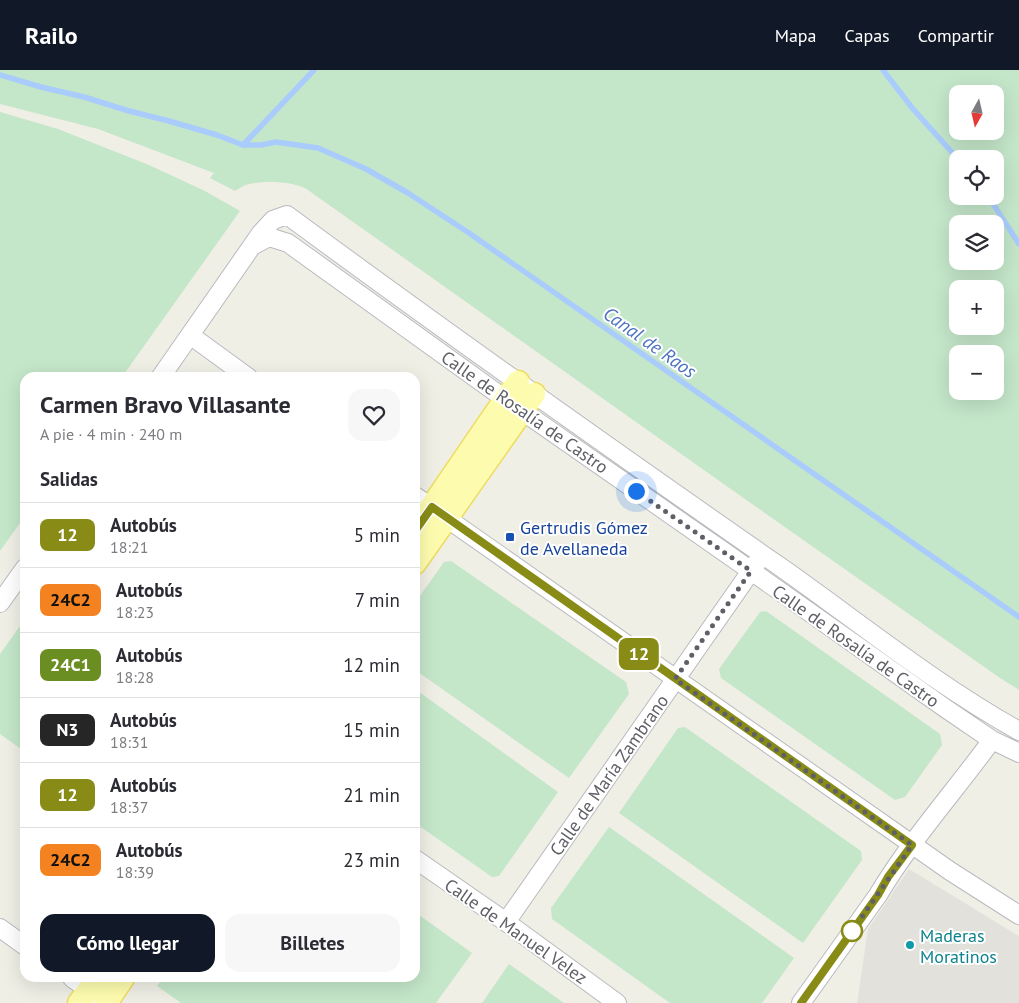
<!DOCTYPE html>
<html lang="es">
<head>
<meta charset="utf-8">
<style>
	:root { --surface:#fff; --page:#f7f7f7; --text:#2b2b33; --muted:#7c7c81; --line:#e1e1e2; --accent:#111827 }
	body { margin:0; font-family:"PT Sans",sans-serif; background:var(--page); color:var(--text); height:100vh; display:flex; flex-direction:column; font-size:19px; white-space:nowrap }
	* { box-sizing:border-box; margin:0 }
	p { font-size:16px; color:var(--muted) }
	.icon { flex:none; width:28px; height:28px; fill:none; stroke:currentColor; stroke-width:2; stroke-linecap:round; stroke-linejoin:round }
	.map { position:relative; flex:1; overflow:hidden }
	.side { position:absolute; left:20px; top:302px; width:400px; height:610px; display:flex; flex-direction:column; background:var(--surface); border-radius:15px; box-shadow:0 5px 20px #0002 }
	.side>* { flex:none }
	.badge { padding:0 10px; border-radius:8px; font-size:18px; line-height:32px }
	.needle { width:32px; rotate:188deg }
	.fabs { position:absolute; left:949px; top:15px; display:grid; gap:10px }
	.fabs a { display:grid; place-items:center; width:55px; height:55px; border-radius:10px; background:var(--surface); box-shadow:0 5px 20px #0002; font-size:25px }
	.you { position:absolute; width:25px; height:25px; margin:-12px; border:4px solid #fff; border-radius:50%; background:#1a73e8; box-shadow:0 0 0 8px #1a73e833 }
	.map>.badge { position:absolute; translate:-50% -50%; box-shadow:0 0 0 2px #fff }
	h2 { padding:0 20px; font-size:19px; line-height:45px }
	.round { display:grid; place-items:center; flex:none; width:52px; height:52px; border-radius:15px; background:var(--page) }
	.head { display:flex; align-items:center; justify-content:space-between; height:85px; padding:0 20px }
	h1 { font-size:24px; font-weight:700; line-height:38px }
	.primary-button { display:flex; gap:10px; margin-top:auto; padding:10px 20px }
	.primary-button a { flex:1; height:58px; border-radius:15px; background:var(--accent); color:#fff; font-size:20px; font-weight:700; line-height:58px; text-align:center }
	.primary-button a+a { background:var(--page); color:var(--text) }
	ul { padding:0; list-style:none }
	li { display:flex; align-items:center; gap:15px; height:65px; padding:0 20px; border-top:1px solid var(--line) }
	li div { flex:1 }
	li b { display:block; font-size:19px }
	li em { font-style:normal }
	li .badge { min-width:55px; font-weight:700; text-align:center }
	header { display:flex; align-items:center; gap:30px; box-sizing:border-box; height:70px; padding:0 25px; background:var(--accent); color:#fff }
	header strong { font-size:24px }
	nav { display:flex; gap:28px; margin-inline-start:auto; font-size:18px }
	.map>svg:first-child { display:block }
</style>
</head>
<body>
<header>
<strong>Railo</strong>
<nav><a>Mapa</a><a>Capas</a><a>Compartir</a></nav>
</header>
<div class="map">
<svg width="1019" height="933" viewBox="0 0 1019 933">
	<rect width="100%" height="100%" fill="#f0efe6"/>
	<path fill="#e2e1db" d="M 909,799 L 1019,866 L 1019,933 L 857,933 L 868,859 Z"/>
	<path fill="#c4e6c9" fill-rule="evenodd" d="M 0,0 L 1019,0 L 1019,620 L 1000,608 L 735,422 L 305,118 C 292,111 260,110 246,115 C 242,116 239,119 235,121 L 210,108 L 214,103 L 98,59 L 0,34 ZM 958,24 L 995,24 L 995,61 L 958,61 ZM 958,89 L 995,89 L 995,126 L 958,126 ZM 958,154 L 995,154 L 995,191 L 958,191 ZM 958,219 L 995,219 L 995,256 L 958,256 ZM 958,284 L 995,284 L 995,321 L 958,321 Z
		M 0,42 L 58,59 L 149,95 L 205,121 L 240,141 L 122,307 L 25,308 L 25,446 L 0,481 Z
		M 451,491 L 626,612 L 629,624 L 569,708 L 415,600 L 415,533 L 444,492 Z
		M 766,541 L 940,664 L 942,675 L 905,727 L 895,730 L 721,608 L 719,599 L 760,542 Z
		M 25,555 L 25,682 L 0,664 L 0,584 L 20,556 Z
		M 415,619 L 558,722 L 499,806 L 492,807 L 415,753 Z
		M 685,657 L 861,781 L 862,790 L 803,873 L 619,743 L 678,658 Z
		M 609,757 L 794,888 L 762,933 L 670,933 L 552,849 L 551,838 Z
		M 415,842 L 472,883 L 436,933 L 181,933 L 157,916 L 163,908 L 415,908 Z
		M 509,894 L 564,933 L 482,933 Z"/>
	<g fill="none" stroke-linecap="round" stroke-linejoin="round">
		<path stroke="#a9ccfd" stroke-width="5.5" d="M 883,0 L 913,39 L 958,89
			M 0,5 L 41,17 L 84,27 L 129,41 L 169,51 L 217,65 L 243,75 L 261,75 L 276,72 L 318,78 L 366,99 L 408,123 L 469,163 L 1019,547
			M 243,75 L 314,0
			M 988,126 L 1019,174"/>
		<g stroke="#b9babf" stroke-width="20">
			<path id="minor" d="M 252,176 L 269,167 L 288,173 L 505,329 L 730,486 L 945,638 L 992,670 L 1019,683
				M 190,265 L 249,308
				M 160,308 L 261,163 L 273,150 L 287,145 C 450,265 615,382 782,498 C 860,553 935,614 1019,661
				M 415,426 L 950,801 L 1019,845
				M 0,533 L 25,498
				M 415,789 L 506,852 L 617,933
				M 506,852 L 758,491
				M 0,858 L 25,876
				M 72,908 L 98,926
				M 801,933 L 878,825 C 911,770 954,722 992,670"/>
		</g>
		<g stroke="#eedc61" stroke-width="25">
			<path id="major" d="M 415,461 L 493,347 L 518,312
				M 415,493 L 534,324
				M 79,933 L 98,908
				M 106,933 L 123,908"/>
		</g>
		<use href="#minor" stroke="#fff" stroke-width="18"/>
		<use href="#major" stroke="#fdfcae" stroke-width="22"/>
	</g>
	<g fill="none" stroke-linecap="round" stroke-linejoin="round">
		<g stroke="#fff" stroke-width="11">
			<path id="line" d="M 415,461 L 432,437 L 912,775 L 888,807 L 878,825 L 801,933"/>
		</g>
		<use href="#line" stroke="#888c16" stroke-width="8"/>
		<path stroke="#5e6066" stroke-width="5" stroke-dasharray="0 9" d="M 636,421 L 751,501 L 675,609 L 912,775 L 852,861"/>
	</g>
	<rect fill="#1a4fb4" stroke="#fff" stroke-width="2" x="505" y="462" width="10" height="10" rx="2.5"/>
	<circle fill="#fff" stroke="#888c16" stroke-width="2.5" cx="852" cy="861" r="10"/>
	<circle fill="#0f9aa8" stroke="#fff" stroke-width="2" cx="910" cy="875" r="5"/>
	<g text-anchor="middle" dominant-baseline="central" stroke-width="4" stroke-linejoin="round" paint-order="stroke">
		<g font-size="18" fill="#5e6066" stroke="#fff">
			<text transform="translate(525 342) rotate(35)">Calle de Rosalía de Castro</text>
			<text transform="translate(856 576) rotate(35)">Calle de Rosalía de Castro</text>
			<text transform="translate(609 705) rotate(-55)">Calle de María Zambrano</text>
			<text transform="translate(516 861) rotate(35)">Calle de Manuel Velez</text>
		</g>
		<g font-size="18" fill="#164399" stroke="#fff" text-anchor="start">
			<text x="520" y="457">Gertrudis Gómez<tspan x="520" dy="21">de Avellaneda</tspan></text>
		</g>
		<g font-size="18" fill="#0d838f" stroke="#fff" text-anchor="start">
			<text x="920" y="865">Maderas<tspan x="920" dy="21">Moratinos</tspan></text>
		</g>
		<g font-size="19" font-style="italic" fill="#4b72c1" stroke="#fff">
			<text transform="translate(650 272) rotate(35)">Canal de Raos</text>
		</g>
	</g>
</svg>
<div class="fabs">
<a><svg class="needle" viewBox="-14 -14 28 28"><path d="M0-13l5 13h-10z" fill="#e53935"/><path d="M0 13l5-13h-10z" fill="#7c7c81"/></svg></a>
<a><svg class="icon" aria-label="locate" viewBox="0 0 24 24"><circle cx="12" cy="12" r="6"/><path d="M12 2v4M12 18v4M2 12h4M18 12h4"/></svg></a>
<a><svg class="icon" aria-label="layers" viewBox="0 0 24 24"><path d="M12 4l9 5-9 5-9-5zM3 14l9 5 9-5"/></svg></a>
<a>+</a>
<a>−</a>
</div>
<div class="you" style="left:636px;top:421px"></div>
<b class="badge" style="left:639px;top:584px;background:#888c16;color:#fff">12</b>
<section class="side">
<div class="head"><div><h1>Carmen Bravo Villasante</h1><p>A pie · 4 min · 240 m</p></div><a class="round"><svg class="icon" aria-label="heart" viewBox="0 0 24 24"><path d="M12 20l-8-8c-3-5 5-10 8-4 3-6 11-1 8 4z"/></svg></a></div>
<h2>Salidas</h2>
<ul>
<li><span class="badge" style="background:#888c16;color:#fff">12</span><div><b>Autobús</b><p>18:21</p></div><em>5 min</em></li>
<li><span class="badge" style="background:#f58220;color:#111">24C2</span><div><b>Autobús</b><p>18:23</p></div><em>7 min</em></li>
<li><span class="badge" style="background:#6b8e23;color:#fff">24C1</span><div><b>Autobús</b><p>18:28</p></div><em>12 min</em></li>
<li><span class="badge" style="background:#262626;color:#fff">N3</span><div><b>Autobús</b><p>18:31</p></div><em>15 min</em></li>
<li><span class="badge" style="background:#888c16;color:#fff">12</span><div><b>Autobús</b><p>18:37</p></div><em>21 min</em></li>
<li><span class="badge" style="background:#f58220;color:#111">24C2</span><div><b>Autobús</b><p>18:39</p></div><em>23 min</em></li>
</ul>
<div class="primary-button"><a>Cómo llegar</a><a>Billetes</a></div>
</section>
</div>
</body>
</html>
